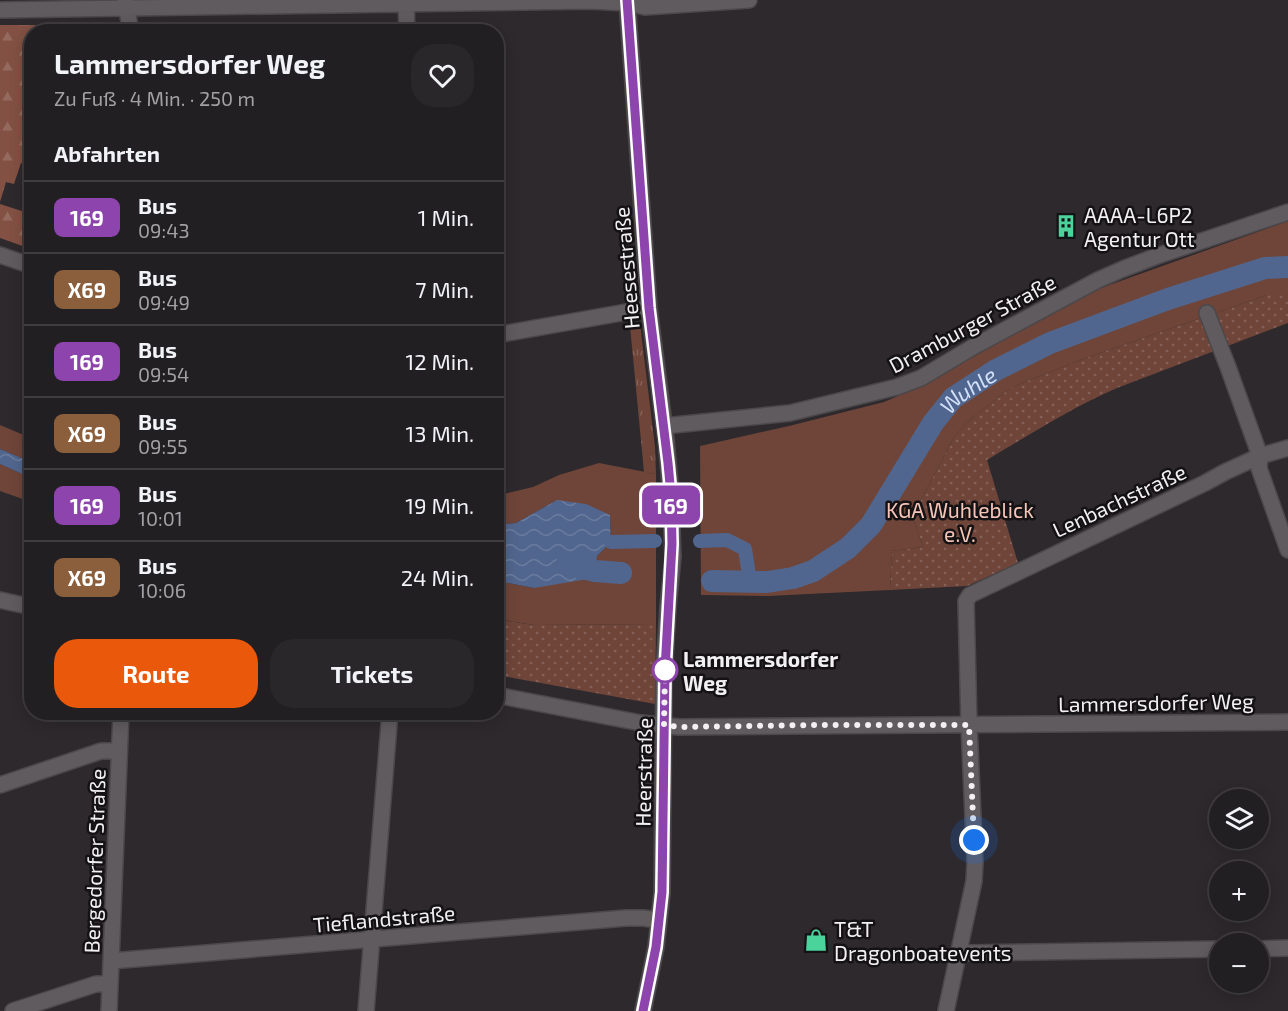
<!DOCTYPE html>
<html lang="de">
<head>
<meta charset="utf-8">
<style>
	:root { --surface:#221f22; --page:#2a272a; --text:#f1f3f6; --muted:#a2a2a5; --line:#3f3d40; --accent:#ea580c }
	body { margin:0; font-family:"Exo 2",sans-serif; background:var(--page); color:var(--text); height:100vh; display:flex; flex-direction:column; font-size:22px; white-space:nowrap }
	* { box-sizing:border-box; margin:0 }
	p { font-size:20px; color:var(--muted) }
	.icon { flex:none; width:33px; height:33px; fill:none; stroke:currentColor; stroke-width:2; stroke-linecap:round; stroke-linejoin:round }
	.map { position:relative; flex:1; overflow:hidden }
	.side { position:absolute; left:24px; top:24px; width:480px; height:696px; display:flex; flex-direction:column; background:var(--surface); border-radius:24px; box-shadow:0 3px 15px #0003,0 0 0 2px var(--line) }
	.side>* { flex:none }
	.badge { padding:0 12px; border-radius:9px; font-size:21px; line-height:39px }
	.controls { position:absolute; left:1209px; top:789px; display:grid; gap:12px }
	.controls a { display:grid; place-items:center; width:60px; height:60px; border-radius:50%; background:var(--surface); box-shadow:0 3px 15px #0003,0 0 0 2px var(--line); font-size:30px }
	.you { position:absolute; width:30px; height:30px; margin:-15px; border:4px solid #fff; border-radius:50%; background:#1a73e8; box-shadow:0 0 0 9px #1a73e833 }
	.map>.badge { position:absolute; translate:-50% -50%; box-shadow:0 0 0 3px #fff }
	h2 { padding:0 30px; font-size:22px; line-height:54px }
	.round { display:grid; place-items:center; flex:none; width:63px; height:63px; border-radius:24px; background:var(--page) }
	.head { display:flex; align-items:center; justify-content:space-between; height:102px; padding:0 30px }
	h1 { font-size:28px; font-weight:700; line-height:45px }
	.cta { display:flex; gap:12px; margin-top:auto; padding:12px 30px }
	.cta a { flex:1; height:69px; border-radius:24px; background:var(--accent); color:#fff; font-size:24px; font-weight:700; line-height:69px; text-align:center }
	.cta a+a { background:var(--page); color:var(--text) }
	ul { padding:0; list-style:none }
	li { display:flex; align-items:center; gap:18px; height:72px; padding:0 30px; border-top:2px solid var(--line) }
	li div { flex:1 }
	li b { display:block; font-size:22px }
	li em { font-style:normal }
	li .badge { min-width:66px; font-weight:700; text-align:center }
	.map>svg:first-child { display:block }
</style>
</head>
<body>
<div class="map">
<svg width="1288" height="1011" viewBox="0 0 1288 1011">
	<defs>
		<pattern id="grass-tufts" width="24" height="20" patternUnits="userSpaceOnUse" patternTransform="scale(1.5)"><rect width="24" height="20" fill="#6f4539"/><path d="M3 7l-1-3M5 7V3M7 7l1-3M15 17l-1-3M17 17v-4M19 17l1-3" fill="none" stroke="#846056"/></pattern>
		<pattern id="forest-firs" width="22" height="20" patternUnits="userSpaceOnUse" patternTransform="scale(1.5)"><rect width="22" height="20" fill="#825143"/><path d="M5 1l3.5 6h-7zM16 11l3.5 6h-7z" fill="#946a5f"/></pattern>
		<pattern id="garden-dots" width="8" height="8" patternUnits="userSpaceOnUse" patternTransform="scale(1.5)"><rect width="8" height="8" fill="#6f4539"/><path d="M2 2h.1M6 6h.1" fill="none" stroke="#846056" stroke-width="1.8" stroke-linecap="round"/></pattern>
		<pattern id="water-waves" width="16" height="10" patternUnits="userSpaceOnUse" patternTransform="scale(1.5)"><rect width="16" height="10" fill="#51668e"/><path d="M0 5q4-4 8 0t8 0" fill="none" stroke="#6a7c9e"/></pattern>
	</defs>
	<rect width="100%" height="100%" fill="#2d292d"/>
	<path fill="url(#grass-tufts)" d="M 640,324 L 655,447 L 656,474 L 644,472 L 630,326 Z"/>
	<path fill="url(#forest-firs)" d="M 0,25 L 63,25 L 63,31 L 32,32 L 31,166 L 21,163 L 14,184 L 6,182 L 0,202 Z
		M 0,204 L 31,214 L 31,249 L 0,238 Z"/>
	<path fill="#6f4539" d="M 1288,221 L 1288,296 L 1267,295 L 1086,358 L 1012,387 L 973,417 L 954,437 L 919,504 L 912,515 L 923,547 L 892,551 L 890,590 L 768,596 L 701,595 L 700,446 L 789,426 L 884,402 L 919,387 L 1073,298 Z
		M 0,425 L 31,438 L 31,462 L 0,449 Z
		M 599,463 L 656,474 L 656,624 L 534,625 L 497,619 L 497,581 L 534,588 L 597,556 L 611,542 L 610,515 L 557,500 L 516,523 L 497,525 L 496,496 L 533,487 L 559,475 Z
		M 0,464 L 31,478 L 31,502 L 0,491 Z"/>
	<path fill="url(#garden-dots)" d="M 1267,295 L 1288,295 L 1288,323 L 1117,388 C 1071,408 1029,435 987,460 L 1018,563 L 967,586 L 890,590 L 892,551 L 923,547 L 912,515 L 919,504 L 954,437 L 973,417 L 1012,387 L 1086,358 Z
		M 496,619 L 534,625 L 656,624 L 655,704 L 497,675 Z"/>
	<path fill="url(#water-waves)" d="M 0,449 L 31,462 L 31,478 L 0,464 Z
		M 557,500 L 586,504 L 610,515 L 611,542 L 597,556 L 594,578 L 534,588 L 497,581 L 497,525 L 516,523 Z"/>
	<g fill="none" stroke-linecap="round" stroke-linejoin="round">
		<path stroke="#51668e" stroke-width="14" d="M 700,541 L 727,540 L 745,549 L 750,582
			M 611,542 L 655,541"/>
		<g stroke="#51668e" stroke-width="22">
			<path d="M 567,564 L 595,571 L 621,573"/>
			<path id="s1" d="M 712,581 L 767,582 L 793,578 L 813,571 L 848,548 L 871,525 L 933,423 L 953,398 L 996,370 L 1050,343 L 1168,299 L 1265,268 L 1288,267"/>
		</g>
		<g stroke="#4b474a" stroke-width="18">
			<path id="minor" d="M 125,0 L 131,32
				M 406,0 L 407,32
				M 627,0 L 649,308 L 666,440 L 671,495 L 672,531 L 673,557 L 668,607 L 664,675 L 662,893 L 656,947 L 643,1011
				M 0,10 L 590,1 L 628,3 L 645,7 L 749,0
				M 0,255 L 32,266
				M 1207,313 L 1228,367 L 1260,456 L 1259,468 L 1288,550
				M 496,335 L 649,308
				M 664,426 L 790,413 L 897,387 L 921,378 L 973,347 L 1098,280 L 1123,269 L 1157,256 L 1288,212
				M 0,600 L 32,607
				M 496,695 L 641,723 L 679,727 L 1288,722
				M 0,785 L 101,751 L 119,751
				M 1258,949 L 1288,948
				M 959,950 L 969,953 L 1220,949
				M 111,961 L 626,918 L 643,918 L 659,920
				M 13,1011 L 96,984 L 110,984
				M 109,1011 L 121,712
				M 366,1011 L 390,712
				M 946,1011 L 974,881 L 975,863 L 969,725 L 966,601 L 970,595 L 1205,483 L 1225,472 L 1260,456 L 1288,448"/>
		</g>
		<use href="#minor" stroke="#605b5f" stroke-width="15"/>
	</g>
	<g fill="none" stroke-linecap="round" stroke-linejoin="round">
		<g stroke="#fff" stroke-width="14">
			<path id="line" d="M 627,0 L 649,308 L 668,463 L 671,495 L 672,544 L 665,670 L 662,892 L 656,947 L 643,1011"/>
		</g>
		<use href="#line" stroke="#8e44ad" stroke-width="9"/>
		<path stroke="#f3f0f3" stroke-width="6" stroke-dasharray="0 10.8" d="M 665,670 L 664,725 L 679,727 L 816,725 L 969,725 L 974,840"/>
	</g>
	<defs>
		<g id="building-bare" transform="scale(1.8)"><path d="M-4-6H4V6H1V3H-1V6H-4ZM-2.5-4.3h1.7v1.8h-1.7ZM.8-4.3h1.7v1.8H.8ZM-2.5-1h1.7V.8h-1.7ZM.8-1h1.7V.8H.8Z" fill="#4ad49c" stroke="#141214" stroke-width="2.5" paint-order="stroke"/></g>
		<g id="shop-bare" transform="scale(1.8)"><path d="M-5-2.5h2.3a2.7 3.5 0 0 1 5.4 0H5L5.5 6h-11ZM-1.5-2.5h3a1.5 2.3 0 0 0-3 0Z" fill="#4ad49c" stroke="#141214" stroke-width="2.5" paint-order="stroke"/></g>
	</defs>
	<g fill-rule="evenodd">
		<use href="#building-bare" x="1066" y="226"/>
		<use href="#shop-bare" x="816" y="940"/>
	</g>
	<circle fill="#fff" stroke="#8e44ad" stroke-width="3" cx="665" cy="670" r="12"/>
	<g text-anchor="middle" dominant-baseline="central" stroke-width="5" stroke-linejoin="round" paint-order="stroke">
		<g font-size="21" fill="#f3f0f3" stroke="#141214" text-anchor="start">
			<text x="1084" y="214">AAAA-L6P2<tspan x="1084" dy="24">Agentur Ott</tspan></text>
			<text x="834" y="928">T&amp;T<tspan x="834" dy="24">Dragonboatevents</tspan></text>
		</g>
		<g font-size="21" fill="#f3f0f3" stroke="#141214">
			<text transform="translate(626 268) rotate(-95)">Heesestraße</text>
			<text transform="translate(972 323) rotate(-28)">Dramburger Straße</text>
			<text transform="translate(1119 500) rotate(-25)">Lenbachstraße</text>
			<text transform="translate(1156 702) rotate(-1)">Lammersdorfer Weg</text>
			<text transform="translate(643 772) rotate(-89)">Heerstraße</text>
			<text transform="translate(94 861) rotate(-88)">Bergedorfer Straße</text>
			<text transform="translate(384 918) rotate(-5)">Tieflandstraße</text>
		</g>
		<g font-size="21" fill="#f6c5b7" stroke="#141214">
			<text x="960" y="509">KGA Wuhleblick<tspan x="960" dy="24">e.V.</tspan></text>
		</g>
		<g font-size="21" font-weight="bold" fill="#f3f0f3" stroke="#141214" text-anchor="start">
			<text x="683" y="658">Lammersdorfer<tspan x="683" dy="24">Weg</tspan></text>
		</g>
		<g font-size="22" font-style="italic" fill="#d2e0fb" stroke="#141214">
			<text stroke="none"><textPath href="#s1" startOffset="345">Wuhle</textPath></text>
		</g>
	</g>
</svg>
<div class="controls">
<a><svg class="icon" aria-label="layers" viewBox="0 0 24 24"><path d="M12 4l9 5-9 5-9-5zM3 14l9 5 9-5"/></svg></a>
<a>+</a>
<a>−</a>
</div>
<div class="you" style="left:974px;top:840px"></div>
<b class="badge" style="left:671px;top:505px;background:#8e44ad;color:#fff">169</b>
<section class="side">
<div class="head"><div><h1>Lammersdorfer Weg</h1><p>Zu Fuß · 4 Min. · 250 m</p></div><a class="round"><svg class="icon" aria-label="heart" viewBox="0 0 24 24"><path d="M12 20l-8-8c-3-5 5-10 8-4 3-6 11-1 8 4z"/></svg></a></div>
<h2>Abfahrten</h2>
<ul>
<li><span class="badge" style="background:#8e44ad;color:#fff">169</span><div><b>Bus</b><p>09:43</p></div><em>1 Min.</em></li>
<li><span class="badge" style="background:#8b5e3c;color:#fff">X69</span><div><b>Bus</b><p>09:49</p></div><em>7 Min.</em></li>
<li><span class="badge" style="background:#8e44ad;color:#fff">169</span><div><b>Bus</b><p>09:54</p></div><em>12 Min.</em></li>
<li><span class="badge" style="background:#8b5e3c;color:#fff">X69</span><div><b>Bus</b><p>09:55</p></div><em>13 Min.</em></li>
<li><span class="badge" style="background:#8e44ad;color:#fff">169</span><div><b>Bus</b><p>10:01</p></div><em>19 Min.</em></li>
<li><span class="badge" style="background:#8b5e3c;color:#fff">X69</span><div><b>Bus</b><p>10:06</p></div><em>24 Min.</em></li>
</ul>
<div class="cta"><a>Route</a><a>Tickets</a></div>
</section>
</div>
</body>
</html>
